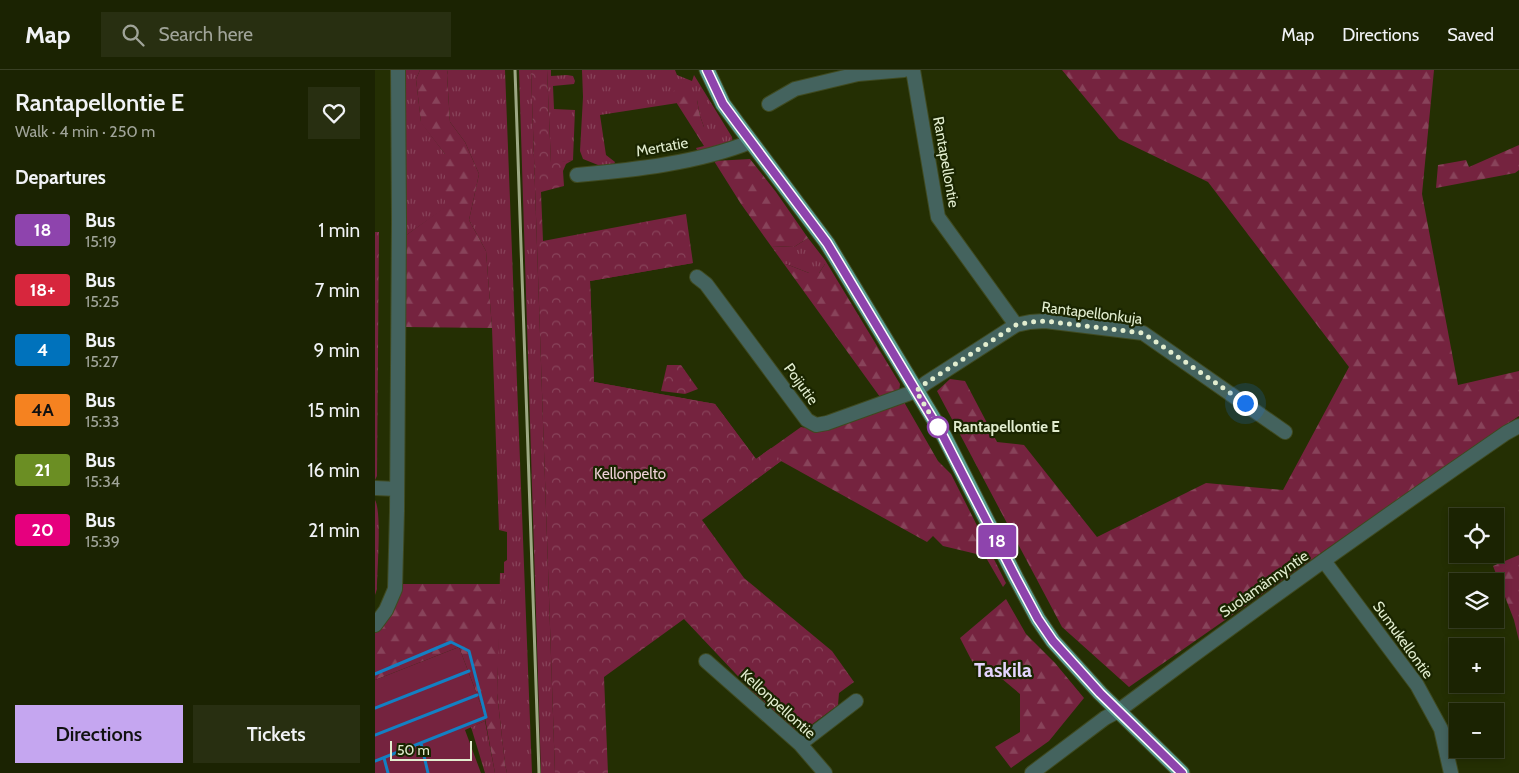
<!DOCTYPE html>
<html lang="en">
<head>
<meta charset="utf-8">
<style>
	:root { --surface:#1b2302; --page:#282f11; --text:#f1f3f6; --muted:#a0a499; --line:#394024; --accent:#c5a6f0 }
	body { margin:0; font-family:Cabin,sans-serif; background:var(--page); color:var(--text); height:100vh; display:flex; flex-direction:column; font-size:19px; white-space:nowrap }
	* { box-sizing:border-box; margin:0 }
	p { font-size:16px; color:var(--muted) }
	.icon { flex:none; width:28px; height:28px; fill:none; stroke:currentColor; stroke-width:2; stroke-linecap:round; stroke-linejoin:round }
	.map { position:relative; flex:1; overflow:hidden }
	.drawer { display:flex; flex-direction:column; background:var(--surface); width:375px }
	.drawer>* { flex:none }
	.badge { padding:0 10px; border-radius:4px; font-size:18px; line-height:32px }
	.controls { position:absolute; left:1074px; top:438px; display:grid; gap:10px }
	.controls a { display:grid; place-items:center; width:55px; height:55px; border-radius:0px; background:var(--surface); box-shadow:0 2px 8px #0003,0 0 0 1px var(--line); font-size:25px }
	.scale { position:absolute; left:15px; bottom:12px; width:82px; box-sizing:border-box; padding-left:5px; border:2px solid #e2edcf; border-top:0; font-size:14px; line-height:18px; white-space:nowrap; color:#e2edcf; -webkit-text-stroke:4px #1a2500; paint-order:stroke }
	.you { position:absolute; width:25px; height:25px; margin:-12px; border:4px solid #fff; border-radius:50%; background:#1a73e8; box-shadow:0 0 0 8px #1a73e833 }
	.map>.badge { position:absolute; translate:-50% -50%; box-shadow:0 0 0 2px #fff }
	h2 { padding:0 15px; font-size:19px; line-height:45px }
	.round { display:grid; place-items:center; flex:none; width:52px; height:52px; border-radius:0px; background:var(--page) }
	.headline { display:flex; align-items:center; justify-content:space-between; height:85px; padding:0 15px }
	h1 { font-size:24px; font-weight:600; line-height:38px }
	.button { display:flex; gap:10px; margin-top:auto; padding:10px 15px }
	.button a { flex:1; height:58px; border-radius:0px; background:var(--accent); color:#111; font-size:20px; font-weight:600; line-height:58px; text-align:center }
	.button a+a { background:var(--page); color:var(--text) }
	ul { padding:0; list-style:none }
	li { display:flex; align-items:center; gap:15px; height:60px; padding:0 15px }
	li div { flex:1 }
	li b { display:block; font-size:19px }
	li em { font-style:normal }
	li .badge { min-width:55px; font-weight:700; text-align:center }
	header { display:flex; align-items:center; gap:30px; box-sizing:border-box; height:70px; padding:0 25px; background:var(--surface); border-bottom:1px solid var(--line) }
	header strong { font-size:24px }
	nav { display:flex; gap:28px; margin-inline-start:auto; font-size:18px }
	.search { width:350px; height:45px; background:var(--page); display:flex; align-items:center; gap:12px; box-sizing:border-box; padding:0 18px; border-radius:0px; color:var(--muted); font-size:19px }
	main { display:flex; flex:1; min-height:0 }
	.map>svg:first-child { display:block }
</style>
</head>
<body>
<header>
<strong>Map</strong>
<div class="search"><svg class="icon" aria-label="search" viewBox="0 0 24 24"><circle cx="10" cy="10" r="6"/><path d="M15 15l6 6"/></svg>Search here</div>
<nav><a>Map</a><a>Directions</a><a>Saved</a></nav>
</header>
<main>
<section class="drawer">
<div class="headline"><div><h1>Rantapellontie E</h1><p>Walk · 4 min · 250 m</p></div><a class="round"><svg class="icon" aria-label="heart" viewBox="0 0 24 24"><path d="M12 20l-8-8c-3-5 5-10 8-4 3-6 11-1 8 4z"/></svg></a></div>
<h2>Departures</h2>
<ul>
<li><span class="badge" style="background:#8e44ad;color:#fff">18</span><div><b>Bus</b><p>15:19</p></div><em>1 min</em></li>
<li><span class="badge" style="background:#d7263d;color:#fff">18+</span><div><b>Bus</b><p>15:25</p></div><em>7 min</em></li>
<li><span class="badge" style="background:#0072bc;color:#fff">4</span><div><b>Bus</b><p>15:27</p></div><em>9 min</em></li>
<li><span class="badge" style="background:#f58220;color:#111">4A</span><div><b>Bus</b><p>15:33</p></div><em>15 min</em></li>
<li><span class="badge" style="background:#6b8e23;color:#fff">21</span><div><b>Bus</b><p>15:34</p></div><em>16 min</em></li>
<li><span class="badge" style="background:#e6007e;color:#fff">20</span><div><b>Bus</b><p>15:39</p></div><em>21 min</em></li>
</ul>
<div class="button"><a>Directions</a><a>Tickets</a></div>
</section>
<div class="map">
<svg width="1144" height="703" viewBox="0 0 1144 703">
	<defs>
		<pattern id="grass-tufts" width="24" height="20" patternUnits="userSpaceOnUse" patternTransform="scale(1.25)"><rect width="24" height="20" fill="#75233f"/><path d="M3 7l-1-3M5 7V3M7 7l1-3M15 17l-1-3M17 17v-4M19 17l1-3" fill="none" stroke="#88435a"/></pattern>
		<pattern id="forest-firs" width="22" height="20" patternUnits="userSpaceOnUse" patternTransform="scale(1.25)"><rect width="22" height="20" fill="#75233f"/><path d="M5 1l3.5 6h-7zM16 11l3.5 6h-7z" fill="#88435a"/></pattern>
		<pattern id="park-crowns" width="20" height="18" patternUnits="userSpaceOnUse" patternTransform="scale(1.25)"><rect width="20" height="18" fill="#75233f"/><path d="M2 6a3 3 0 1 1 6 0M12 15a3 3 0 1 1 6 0" fill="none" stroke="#88435a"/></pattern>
	</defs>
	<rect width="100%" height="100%" fill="#242f03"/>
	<path fill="url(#grass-tufts)" d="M 30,0 L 45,0 L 41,9 L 46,52 L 70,84 L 70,138 L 30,166 Z
		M 73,0 L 130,0 L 157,703 L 132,703 L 130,694 L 122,623 L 125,503 L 129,503 L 129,492 L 132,490 L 132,462 L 124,460 L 117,258 L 111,181 L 94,150 L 104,104 L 90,72 L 75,52 L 72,5 Z
		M 144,0 L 156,0 L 180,703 L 166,703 Z
		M 172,0 L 176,0 L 176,6 L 192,5 L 198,6 L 200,11 L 199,14 L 178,16 L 179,39 L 200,40 L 198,90 L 176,94 Z
		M 207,0 L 300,0 L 302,5 L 317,11 L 319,5 L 357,67 L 358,73 L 323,82 L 321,78 L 329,76 L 329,57 L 325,46 L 322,30 L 225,45 L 231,85 L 240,92 L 238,97 L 228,97 L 208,89 L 205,81 L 208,27 Z
		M 433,168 L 450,190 L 450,194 L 444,203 L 434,203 L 411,194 L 409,194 L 396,176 L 419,177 Z
		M 0,430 C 7,442 2,502 2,519 L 0,525 Z
		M 110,651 L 120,703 L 110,703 L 96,657 Z"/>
	<path fill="url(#forest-firs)" d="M 45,0 L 73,0 L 72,5 L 75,52 L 90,72 L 104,104 L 94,150 L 111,181 L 117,258 L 29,257 L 30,166 L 70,137 L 70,84 L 46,53 L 41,9 Z
		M 687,0 L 1059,0 L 1047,124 L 1083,315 L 1144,301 L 1144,346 L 1095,379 L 754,617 L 687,557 L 562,321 L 575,309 L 590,311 L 622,372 L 649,375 L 722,467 L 831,413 L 908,420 L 974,297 L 833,112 L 744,69 Z
		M 306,17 L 322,30 L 325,46 L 329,57 L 329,76 L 301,32 L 297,30 L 298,22 L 301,18 Z
		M 1144,75 L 1144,100 L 1140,103 L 1061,118 L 1063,95 L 1091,90 L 1094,97 Z
		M 375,89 L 401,122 L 433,168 L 419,177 L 396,176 L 366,134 L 339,91 Z
		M 193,180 L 318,193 L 215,211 L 219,312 L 340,334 L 381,389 L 426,357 L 441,360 L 529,332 L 563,391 L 576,404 L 631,513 L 628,517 L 610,486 L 568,476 L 558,466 L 552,472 L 406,391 L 333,445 L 202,416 Z
		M 450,190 L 525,314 L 524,322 L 505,327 L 409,194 L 411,194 L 434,203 L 444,203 L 450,194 Z
		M 1144,485 L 1144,571 L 1139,550 L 1118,496 Z
		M 25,514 L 126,514 L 122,623 L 130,694 L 132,703 L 120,703 L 109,643 L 84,577 L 0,610 L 0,563 L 11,551 Z
		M 631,529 L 651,564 L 680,593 L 709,628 L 674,671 L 636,698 L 620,677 L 645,662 L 645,624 L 626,608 L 601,599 L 585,568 Z"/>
	<path fill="url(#park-crowns)" d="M 156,0 L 172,0 L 176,93 L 198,90 L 191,94 L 188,101 L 189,116 L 166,122 L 168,171 L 311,144 L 318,193 L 215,211 L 219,312 L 340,334 L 381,389 L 396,378 L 406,391 L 327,450 L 369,508 L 457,581 L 479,612 L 464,623 L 463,635 L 428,661 L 419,659 L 376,620 L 309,549 L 229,607 L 233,703 L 180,703 Z
		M 0,162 L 4,162 L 2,406 L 0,410 Z
		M 292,295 L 306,295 L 323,319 L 310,324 L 286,321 Z"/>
	<path fill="#75233f" d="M 84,577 L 109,643 L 110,651 L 90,660 L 106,703 L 0,703 L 0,610 Z"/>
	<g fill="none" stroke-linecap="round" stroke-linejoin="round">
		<path stroke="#1380c3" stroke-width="3" d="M 0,604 L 76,572 L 94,581 L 111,647 L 0,691
			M 0,638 L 94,601
			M 0,665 L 102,625
			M 46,673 L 53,703
			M 9,688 L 13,703"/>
		<g stroke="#3f4a20" stroke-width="16">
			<path id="minor" d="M 538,0 L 563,147 L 641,255
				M 394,34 L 420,19 L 483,4 L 529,0
				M 202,105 C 258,100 323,93 375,72
				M 322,207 L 331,214 L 432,350 L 441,355 L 452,353 L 541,321 L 551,313 L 641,255 L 655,252 L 670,251 L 768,263 L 910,362
				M 0,418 L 22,419
				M 949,491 L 1042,615 L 1066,659 L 1076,703
				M 0,555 L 11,540 L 20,519 L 22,441 L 24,152 L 23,0
				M 331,591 L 425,674 L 450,703
				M 425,674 L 481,631
				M 657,703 L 730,648 L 743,641 C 870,546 1000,453 1131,363 L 1144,356"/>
		</g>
		<g stroke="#3f4a20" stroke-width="17">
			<path id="major" d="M 332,0 L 348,34 L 365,57 L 452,173 L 569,366 L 641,508 L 663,549 L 678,571 L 725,623 L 807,703"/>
		</g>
		<use href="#minor" stroke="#44635e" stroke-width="14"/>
		<use href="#major" stroke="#599b91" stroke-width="15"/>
		<path stroke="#9da884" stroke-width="3" d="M 140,0 L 164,703"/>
	</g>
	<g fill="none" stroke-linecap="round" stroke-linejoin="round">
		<g stroke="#fff" stroke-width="11">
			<path id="line" d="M 332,0 L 348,34 L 365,57 L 452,173 L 568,366 L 641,508 L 663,549 L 678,571 L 725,623 L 807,703"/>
		</g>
		<use href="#line" stroke="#8e44ad" stroke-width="8"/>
		<path stroke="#e2edcf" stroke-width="5" stroke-dasharray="0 9" d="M 563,357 L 541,321 L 551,313 L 641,255 L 655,252 L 670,251 L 768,263 L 870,333"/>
	</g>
	<circle fill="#fff" stroke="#8e44ad" stroke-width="2.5" cx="563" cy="357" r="10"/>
	<g text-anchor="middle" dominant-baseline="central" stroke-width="4.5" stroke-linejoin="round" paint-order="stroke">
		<g font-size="15" fill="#e2edcf" stroke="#1a2500">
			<text transform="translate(287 77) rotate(-10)">Mertatie</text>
			<text transform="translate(571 92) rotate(80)">Rantapellontie</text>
			<text transform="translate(717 243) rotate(7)">Rantapellonkuja</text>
			<text transform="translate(426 314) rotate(54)">Poijutie</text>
			<text transform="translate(889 514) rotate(-35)">Suolamännyntie</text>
			<text transform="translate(1028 570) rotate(54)">Sumukellontie</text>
			<text transform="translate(403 634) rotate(42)">Kellonpellontie</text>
		</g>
		<g font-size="15" font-weight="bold" fill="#e2edcf" stroke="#1a2500" text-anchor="start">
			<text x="578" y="357">Rantapellontie E</text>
		</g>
		<g font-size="15" fill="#eed1d7" stroke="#1a2500">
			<text x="255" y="404">Kellonpelto</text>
		</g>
		<g font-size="20" font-weight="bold" fill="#e5d5ff" stroke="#1a2500">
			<text x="628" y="600">Taskila</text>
		</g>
	</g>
</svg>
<div class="controls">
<a><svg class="icon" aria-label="locate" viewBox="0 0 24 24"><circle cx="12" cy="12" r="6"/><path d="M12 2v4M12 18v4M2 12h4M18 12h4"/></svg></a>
<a><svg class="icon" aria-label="layers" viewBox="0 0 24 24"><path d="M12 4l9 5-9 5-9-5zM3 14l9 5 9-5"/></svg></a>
<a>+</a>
<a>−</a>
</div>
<div class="scale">50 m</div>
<div class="you" style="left:870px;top:333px"></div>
<b class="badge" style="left:622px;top:471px;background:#8e44ad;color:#fff">18</b>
</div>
</main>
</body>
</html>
